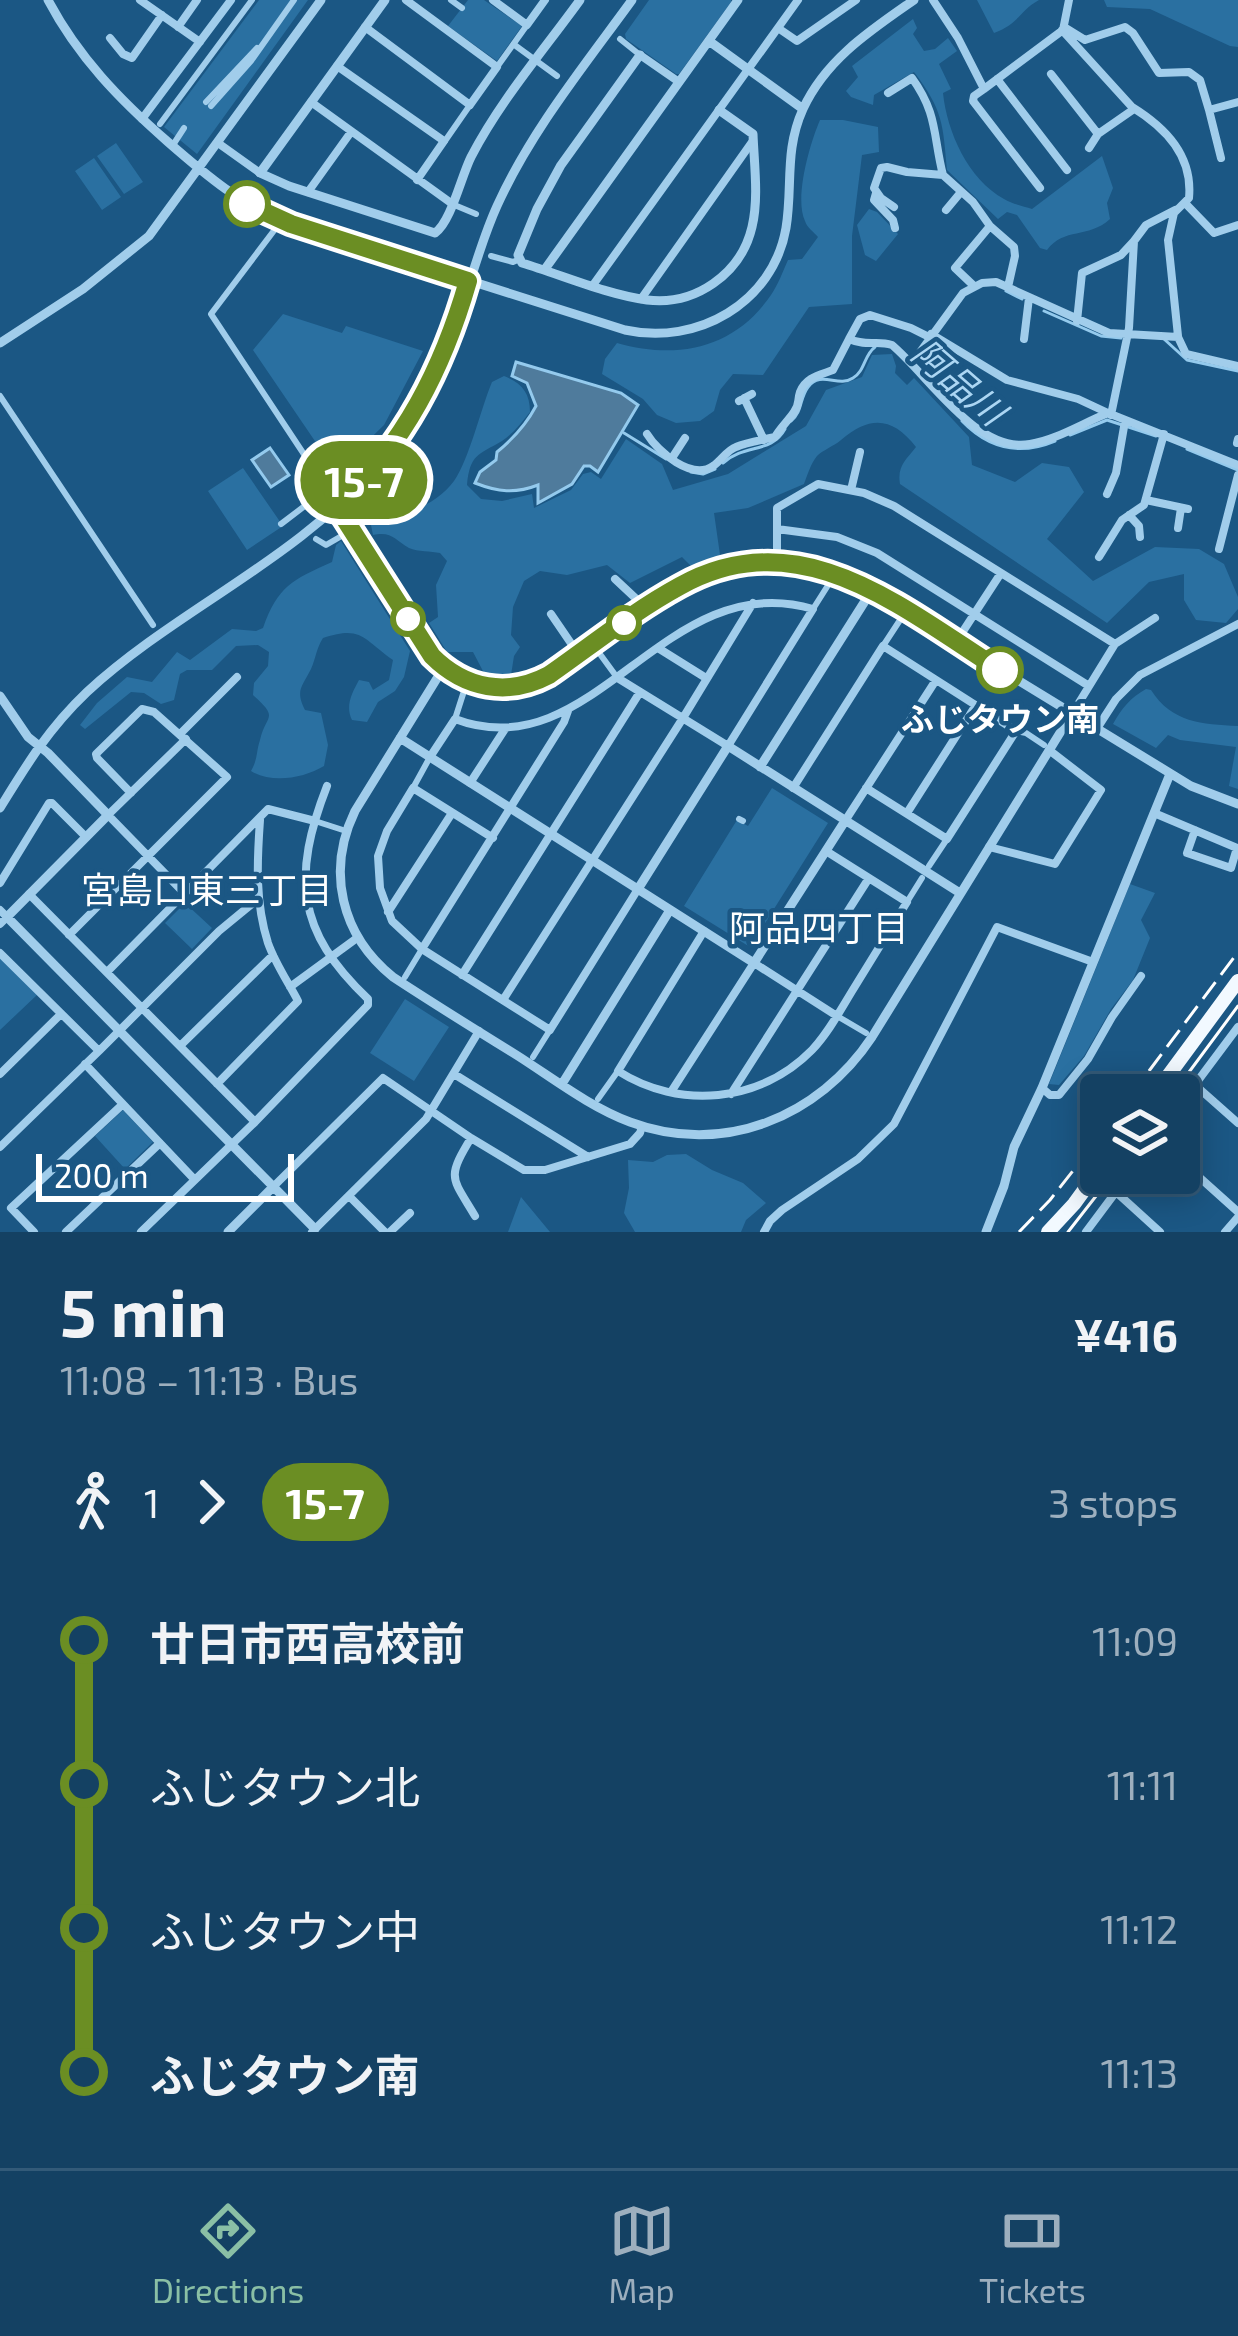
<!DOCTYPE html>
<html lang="en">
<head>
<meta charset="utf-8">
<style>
	:root { --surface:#144163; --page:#1d4869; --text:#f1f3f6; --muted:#9dafbe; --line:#335a78; --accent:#8abfa5 }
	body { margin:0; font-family:"Exo 2","Noto Sans JP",sans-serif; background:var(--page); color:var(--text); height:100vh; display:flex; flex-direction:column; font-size:45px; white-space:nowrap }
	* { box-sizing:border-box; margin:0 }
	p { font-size:39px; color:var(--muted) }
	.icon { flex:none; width:66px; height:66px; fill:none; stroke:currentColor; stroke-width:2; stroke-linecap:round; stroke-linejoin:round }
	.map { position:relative; height:1232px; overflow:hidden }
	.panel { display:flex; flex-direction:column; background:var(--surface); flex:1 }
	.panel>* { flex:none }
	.badge { padding:0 24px; border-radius:39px; font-size:42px; line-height:78px }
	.buttons { position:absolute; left:1080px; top:1074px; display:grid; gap:24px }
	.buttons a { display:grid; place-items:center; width:120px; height:120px; border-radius:12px; background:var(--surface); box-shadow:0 6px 30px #0003,0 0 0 3px var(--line); font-size:60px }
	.scale { position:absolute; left:36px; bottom:30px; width:258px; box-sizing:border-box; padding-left:12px; border:6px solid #fff; border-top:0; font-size:33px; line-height:42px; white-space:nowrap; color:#fff; -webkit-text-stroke:9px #1b5784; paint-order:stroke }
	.map>.badge { position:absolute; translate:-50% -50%; box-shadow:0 0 0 6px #fff }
	.legs { display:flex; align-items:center; gap:18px; height:132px; padding:0 60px; font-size:39px }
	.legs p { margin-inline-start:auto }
	.overview { display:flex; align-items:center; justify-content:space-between; height:204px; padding:0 60px }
	h1 { font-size:66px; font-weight:700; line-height:90px }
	ul { padding:0 60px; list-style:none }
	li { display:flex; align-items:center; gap:42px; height:144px; font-size:45px }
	li i { display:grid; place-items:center; width:18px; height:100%; margin:0 15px; background:currentColor }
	li i::after { content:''; width:30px; height:30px; margin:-15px; border:9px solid; border-radius:50%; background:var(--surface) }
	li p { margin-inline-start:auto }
	li:first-child i { background:linear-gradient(#0000 50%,currentColor 0) }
	li:last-child i { background:linear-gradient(currentColor 50%,#0000 0) }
	.menu { display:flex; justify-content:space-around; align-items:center; height:168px; border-top:3px solid var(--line); background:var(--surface); font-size:33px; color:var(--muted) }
	.menu a { display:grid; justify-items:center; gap:6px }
	.menu .selected { color:var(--accent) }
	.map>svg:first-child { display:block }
</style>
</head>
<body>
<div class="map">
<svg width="1238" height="1232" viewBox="0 0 1238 1232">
	<rect width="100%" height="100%" fill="#1b5784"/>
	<path fill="#2a70a1" d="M 259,0 L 308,0 L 197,154 L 164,127 Z
		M 468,0 L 484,0 L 522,26 L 497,61 L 448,26 Z
		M 649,0 L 731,0 L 731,2 L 679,74 L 676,74 L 626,39 L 625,34 Z
		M 977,0 L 1039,0 C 1019,11 1020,23 994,33 Z
		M 1104,0 L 1238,0 L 1238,47 L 1230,46 L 1150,9 L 1107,7 Z
		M 913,19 L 917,28 L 913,34 L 924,51 L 935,49 L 948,38 L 957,51 L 939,64 L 951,89 L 943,93 C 947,132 968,179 1004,199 C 1012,204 1023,206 1032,209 L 1102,156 L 1113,188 L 1107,203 L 1110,219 C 1088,239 1064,227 1047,250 L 1040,248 L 1017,215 L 1007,212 L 998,219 L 947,170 C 943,124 943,110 914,72 L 874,95 L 873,105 L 851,97 L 846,91 L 858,77 L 852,66 Z
		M 820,120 L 843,120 L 878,127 L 879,152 L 862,155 L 852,236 L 852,304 L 809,307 L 763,375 L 733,374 L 720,390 L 714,411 L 700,421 L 676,423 L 657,415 L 643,399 L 602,374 L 605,359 L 617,343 C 677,360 734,349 771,295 C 778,285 783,271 788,260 L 802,259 L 818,237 C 814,232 807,228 805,221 C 794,198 810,143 820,120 Z
		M 116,143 L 143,182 L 124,194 L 97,156 Z
		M 94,158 L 121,197 L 102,210 L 75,171 Z
		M 869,209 L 877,212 L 898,234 L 876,261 L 865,255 L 857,225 Z
		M 283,314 L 342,333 L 346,326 L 423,351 L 384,425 L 336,472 L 253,350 Z
		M 892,354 L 896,366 L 895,373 L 907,385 L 914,378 L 969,437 L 972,465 L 1015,482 L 1042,463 L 1069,467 L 1084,492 L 1047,539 L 1093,581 L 1155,547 L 1199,549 L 1224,564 L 1238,597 L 1238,609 L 1226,623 L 1196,620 L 1184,600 L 1184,574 L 1149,582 L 1107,623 L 900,484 C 897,466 906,460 916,447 C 893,417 870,415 841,440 C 834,446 823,450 817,456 C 811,463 807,476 804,484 L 748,508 L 714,513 L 720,555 L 693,568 L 682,557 L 630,583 L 607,565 L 567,575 L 540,571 L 524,581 L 513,607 L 511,635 L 520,647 L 514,656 L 511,675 L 484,673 L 473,652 L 447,652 L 429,623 L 438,617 L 436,585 L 447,561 L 440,553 C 431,551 418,552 409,548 C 395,540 392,531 373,535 L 371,525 C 400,516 435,507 454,481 C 469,460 481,408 492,382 L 504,376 C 522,383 530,393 530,412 C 522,422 513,434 502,441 C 478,455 470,454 467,485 L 481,499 L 502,501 L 532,494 L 534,508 L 571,490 L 583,474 L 591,472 L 601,479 L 626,439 L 662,464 L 673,490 L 728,474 L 806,426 L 826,390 L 862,377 L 872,355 Z
		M 243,468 L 283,526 L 247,550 L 208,491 Z
		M 341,541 L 410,651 L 404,677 L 395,691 L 378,702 L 367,722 L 352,720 C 345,706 352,693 359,680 L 369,682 L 373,690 L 389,680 L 393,660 C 363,639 362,625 323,638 C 316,649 316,658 311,669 C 302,687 295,690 305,710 L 321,713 L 328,745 L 324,766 C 304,778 272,784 251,771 C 258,759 256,752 260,740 C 266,714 280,719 253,695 L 254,683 L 268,666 L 269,652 L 258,645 L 236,646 L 212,670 L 187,670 L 180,674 L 174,700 L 161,704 L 144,693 L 131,692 L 85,729 L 80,725 L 97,703 L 127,677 L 152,682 L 177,652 L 190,660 L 232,629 L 256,631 L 263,628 C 278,586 292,580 332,562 L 336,545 Z
		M 1146,689 L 1151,690 C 1172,723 1202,724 1238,726 L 1238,789 L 1229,786 L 1236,747 L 1180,740 L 1168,735 L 1156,748 L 1113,724 C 1122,708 1130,698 1146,689 Z
		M 772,788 L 828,823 L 750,947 L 684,906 L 737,820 L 748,826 Z
		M 1130,884 L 1155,893 L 1141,920 L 1150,938 L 1133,980 L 1111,1009 L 1084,1056 L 1059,1085 L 1049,1084 Z
		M 185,903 L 212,928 L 192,949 L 165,923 Z
		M 0,957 L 38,994 L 0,1030 Z
		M 405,999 L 449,1027 L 414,1081 L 370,1053 Z
		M 123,1110 L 153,1142 L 125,1169 L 95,1136 Z
		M 686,1154 L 712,1170 L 743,1183 L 766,1203 L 746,1220 L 741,1232 L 635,1232 L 624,1213 L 629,1188 L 628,1160 L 653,1162 L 667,1155 Z
		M 521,1197 L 550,1232 L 508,1232 Z"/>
	<path fill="#4f7b9c" stroke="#94caed" stroke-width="3" d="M 516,362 L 621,393 L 638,405 L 598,472 L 590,466 L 584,466 L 572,484 L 538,503 L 538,485 C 515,494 498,492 475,483 L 480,472 L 496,460 L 497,452 C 514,438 526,425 536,406 L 527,383 L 512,376 Z
		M 270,448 L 289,475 L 271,487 L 252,460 Z"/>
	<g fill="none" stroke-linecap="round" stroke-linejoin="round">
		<path stroke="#94caed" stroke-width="3" d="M 1006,291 L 1022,299
			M 1044,311 L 1101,336 L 1121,338
			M 1164,339 L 1187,360 L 1238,371
			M 791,421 C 803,411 799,399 808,387 C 821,370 838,388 853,378 C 865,371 864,355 875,347
			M 962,421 C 989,449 1019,456 1055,441
			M 624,433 L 666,459
			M 1070,435 L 1107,420 L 1156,436
			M 1187,449 L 1238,470
			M 723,463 C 746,443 771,454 785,429
			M 691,472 L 703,474 L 715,469"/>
		<path stroke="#a1cdeb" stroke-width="6" d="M 451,0 L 462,8
			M 620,39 L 640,55
			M 516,46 L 557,76
			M 497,67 L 527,25
			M 206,102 L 257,48
			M 211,106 L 251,61 L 294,0
			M 160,124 L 252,0
			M 445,141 L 470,105
			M 173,145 L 184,128
			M 452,204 L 476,214
			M 491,256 L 513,262 L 520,259
			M 0,396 L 153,625
			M 281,524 L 327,489 L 211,314 L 282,220
			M 316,539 L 326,545 L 345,534
			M 813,609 L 832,579
			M 883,646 L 902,617
			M 597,650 L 616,676
			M 455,719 L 465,688
			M 1016,731 L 1026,733 L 1044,745
			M 413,788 L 430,757
			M 739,819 L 743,821
			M 315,821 L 346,831
			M 929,866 L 947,839
			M 907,902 L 922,878
			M 405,977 L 422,949
			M 837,1016 L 866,1033
			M 533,1057 L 550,1030
			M 598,1099 L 618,1071"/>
		<path stroke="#a1cdeb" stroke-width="8" d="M 140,0 L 200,42
			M 493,0 L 527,25 L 545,0
			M 933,0 L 958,38 L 984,89 L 1063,30 L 1069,0
			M 178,27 L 197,0
			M 365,27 L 470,105 L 497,67 L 406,0
			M 1064,27 L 1085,40 L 1125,27 L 1133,33 L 1159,73 L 1189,72 L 1200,80 L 1209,110 L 1238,102
			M 778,28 L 797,41 L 856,0
			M 1062,30 L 1132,107 C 1166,128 1193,156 1189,198 L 1174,213 L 1168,240 L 1178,336
			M 110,38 L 123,54 L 132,58 L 162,15
			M 640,55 L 679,82
			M 337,66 L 444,141 L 417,180
			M 1051,74 L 1098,134
			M 997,79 L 1067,170
			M 984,89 L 974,96 L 973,101 L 1040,188
			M 888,93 L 912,78 C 938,114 933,136 943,175
			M 311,102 L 451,203
			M 1209,110 L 1221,158
			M 142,119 L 231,0
			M 218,143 L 260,173
			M 1089,148 L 1098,134 L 1134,109
			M 308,192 L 351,132
			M 876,193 L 874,200 L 893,220 L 895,228
			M 1186,204 L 1214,233 L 1238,225
			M 894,207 L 881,198 L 874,188 L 881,168 L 887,167 L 907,172 L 943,175 L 973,202 L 990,226 L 1014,247 L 1015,256 L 1008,287
			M 946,210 L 961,192
			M 593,285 L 798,0
			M 974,286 L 955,268 L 990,226
			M 641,299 L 752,142
			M 1077,321 L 1082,273 L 1121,255 L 1134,241
			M 931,334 L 1007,380 L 1078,399 L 1108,413
			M 849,339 L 860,319 L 870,315 L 911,328 L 929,337
			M 1024,339 L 1029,298
			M 912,363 L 963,293 L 982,283 L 996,282 L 1109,333 L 1178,337 L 1186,354 L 1238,366
			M 744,398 L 764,440
			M 739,401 L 752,394
			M 1111,415 L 1129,328 L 1134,241 L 1146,225 L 1175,210
			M 647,434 C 658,452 692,481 713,466 C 721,461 727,450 736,447 C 747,442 763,440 775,437 C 780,428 788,421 794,412 C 800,404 797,401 800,392 C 806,377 820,375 833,370 L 849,339 C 868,347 876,340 892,345 C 929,376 977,454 1030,444 C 1056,440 1083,423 1108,413 L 1238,465
			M 1237,443 L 1238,439
			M 672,458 L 685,438
			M 851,490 L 860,452
			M 1107,494 L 1116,473 L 1125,421
			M 1146,500 L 1188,509
			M 1129,515 L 1139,526 L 1140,537
			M 1178,528 L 1181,508
			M 777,529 L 837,537 L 877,553 L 1089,686
			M 1219,549 L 1238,475
			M 1099,557 L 1122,520 L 1144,505 L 1164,434
			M 777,562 L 777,508 L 818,484 L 864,493 L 894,506 L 1115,644
			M 615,579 L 646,608
			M 551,614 L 579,655
			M 956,642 L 1001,573
			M 658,648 L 706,678
			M 1072,714 L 1115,644 L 1155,618
			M 1096,730 L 1116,699 L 1140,675 L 1238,624
			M 180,734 L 237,677
			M 430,757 L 455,719 C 594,772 664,565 813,609 L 728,746 L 616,677
			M 470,783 L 505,729
			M 793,788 L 883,646 L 1016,731 L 947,839 L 866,788
			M 907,813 L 976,705
			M 1154,813 L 1237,848 L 1231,868 L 1187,853 L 1195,830
			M 845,821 L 936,680
			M 493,838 L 413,788 L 387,831 L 378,856 L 380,888 L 392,921 L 422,949 L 550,1030 L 638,889
			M 989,847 L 1055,864 L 1101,790 L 1049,750
			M 0,883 L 49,803 L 52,803 L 86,837
			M 29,894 L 255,1122
			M 185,894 L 108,815 L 186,739
			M 0,910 L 7,917 L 0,924
			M 388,912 L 452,813
			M 704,931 L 618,1071 C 679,1110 760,1103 812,1050 C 829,1032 841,1009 854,988 C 871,960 889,931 907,902 L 826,851
			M 69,935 L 227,777 L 154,712 L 142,709 L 96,754 L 97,758 L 131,793
			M 422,949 L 564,722 L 568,711
			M 0,953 L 99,1051 L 219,931 L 259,898
			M 107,972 L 268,809 L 315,821
			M 462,975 L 640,692
			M 290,987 L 357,938
			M 503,1000 L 683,718 L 753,603
			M 180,1046 L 273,955
			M 85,1064 L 194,1179
			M 0,1074 L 61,1014
			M 454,1074 L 588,1157
			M 217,1084 L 298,1001 C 288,982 275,963 268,943 C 255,902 257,862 260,820
			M 1195,1085 L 1238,1123
			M 1042,1088 L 1050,1095 L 1059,1095 L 1088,1059 L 1112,1017 L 1141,976
			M 671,1092 L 754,963 L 837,1016
			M 731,1094 L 869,878
			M 1179,1106 L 1238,1027
			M 471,1138 C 446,1179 452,1177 475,1216
			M 0,1147 L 99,1051
			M 1179,1159 L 1238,1212
			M 273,1187 L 383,1078 L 471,1138 L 524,1170 L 545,1170 L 630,1144 L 640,1133 L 642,1126
			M 1116,1192 L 1160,1232
			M 349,1196 L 385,1232
			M 34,1232 L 11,1208 L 123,1104
			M 66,1232 L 160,1143
			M 141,1232 L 255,1122 L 368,1005 L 368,999 C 296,931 292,876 327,786
			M 312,1232 L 426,1119 L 479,1031
			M 390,1232 L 410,1213
			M 764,1232 L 770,1221 L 782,1210 L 858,1159 L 894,1124 L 997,927 L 1093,962
			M 1086,1232 L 1130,1173
			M 1225,1232 L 1238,1217"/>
		<path stroke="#a1cdeb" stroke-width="9" d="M 48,0 C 78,57 120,100 168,142 C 207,176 242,206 291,224 L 625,330 C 697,346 773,303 786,228 C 793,186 784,151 803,109 C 826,59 871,30 914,0
			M 385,0 L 260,173 L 289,186 L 435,233 C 451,222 461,177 471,157 C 500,101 543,51 580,0
			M 709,41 L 803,109
			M 640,55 L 561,165 L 537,209 L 518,255 L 522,263 C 562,275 605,294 647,300 C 695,306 741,274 752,227 C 759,198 754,163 753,134 L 719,110
			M 545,269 L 738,0
			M 0,343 L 83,289 L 149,236 L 321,0
			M 337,507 L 432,656 C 491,717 540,681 596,643 C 631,618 666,589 706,574 C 757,555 811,561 859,583 L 1191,786 L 1238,804
			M 444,667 L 355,811 C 326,871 341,935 393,977 C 434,1004 476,1030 518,1056 C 554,1079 590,1107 630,1122 C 723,1157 819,1117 872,1037 L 1071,715
			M 0,696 L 28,737 L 48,753 L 108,815 L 7,917 L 315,1229
			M 400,738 L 754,963 L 845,821
			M 760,767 L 872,590
			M 0,808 C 27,764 49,728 87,692 C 178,608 300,559 380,461 C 408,426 432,386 449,343 C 467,298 477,250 497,206 C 531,131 584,66 632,0
			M 638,889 L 728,746 L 960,893
			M 562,1084 L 670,910
			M 228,1232 L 273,1187
			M 986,1232 L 1004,1186 L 1014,1147 L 1042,1088 L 1170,774"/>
		<path stroke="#f2f9ff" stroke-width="14" d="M 1154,1095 L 1238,981
			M 1048,1232 L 1074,1204 L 1101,1167"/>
		<path stroke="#fff" stroke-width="3" d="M 1172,1095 L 1238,1006
			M 1068,1232 L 1114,1173"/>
		<path stroke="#fff" stroke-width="3" stroke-dasharray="21 9" stroke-linecap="butt" d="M 1131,1095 L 1238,952
			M 1019,1232 L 1050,1200 L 1101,1135"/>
	</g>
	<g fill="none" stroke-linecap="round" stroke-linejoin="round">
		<g stroke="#fff" stroke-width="27">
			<path id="line-1" d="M 247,204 L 291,224 L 468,281 C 443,368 404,445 337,507 L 432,656 C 465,689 508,697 549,675 C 592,645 634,611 680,586 C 800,519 902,608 1000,670"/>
		</g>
		<use href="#line-1" stroke="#6b8e23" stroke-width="18"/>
	</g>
	<g fill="#fff" stroke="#6b8e23" stroke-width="6">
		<circle cx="247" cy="204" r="21"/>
		<circle cx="408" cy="619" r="15"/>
		<circle cx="624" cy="623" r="15"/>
		<circle cx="1000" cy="670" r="21"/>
	</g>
	<g text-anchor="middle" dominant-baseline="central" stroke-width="9" stroke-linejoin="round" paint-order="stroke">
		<g font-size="33" font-weight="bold" fill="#fff" stroke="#1b5784">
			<text x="1000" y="718">ふじタウン南</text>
		</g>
		<g font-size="36" font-style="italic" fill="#acd6f3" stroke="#1b5784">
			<text transform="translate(960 381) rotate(41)">阿品川</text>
		</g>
		<g font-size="36" fill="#fff" stroke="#1b5784">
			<text x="207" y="888">宮島口東三丁目</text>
			<text x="819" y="926">阿品四丁目</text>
		</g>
	</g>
</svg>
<div class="buttons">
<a><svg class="icon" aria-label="layers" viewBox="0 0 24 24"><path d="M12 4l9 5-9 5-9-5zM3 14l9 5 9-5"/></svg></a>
</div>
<div class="scale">200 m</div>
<b class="badge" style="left:364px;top:480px;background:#6b8e23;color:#fff">15-7</b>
</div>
<section class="panel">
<div class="overview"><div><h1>5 min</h1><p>11:08 – 11:13 · Bus</p></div><b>¥416</b></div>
<div class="legs"><svg class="icon" aria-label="walk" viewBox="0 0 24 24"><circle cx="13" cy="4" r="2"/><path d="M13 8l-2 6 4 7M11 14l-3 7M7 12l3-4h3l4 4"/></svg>1<svg class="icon" aria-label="forward" viewBox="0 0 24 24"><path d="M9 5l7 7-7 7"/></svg><b class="badge" style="background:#6b8e23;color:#fff">15-7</b><p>3 stops</p></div>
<ul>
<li><i style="color:#6b8e23"></i><b>廿日市西高校前</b><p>11:09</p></li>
<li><i style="color:#6b8e23"></i><span>ふじタウン北</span><p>11:11</p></li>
<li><i style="color:#6b8e23"></i><span>ふじタウン中</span><p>11:12</p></li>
<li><i style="color:#6b8e23"></i><b>ふじタウン南</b><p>11:13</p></li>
</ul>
</section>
<nav class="menu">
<a class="selected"><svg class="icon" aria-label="directions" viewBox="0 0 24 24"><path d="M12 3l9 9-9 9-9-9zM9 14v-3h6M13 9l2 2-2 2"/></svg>Directions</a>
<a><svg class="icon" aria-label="map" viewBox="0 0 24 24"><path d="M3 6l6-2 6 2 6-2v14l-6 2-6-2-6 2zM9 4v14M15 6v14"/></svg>Map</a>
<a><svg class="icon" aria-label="tickets" viewBox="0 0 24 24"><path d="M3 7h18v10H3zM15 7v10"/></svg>Tickets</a>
</nav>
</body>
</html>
